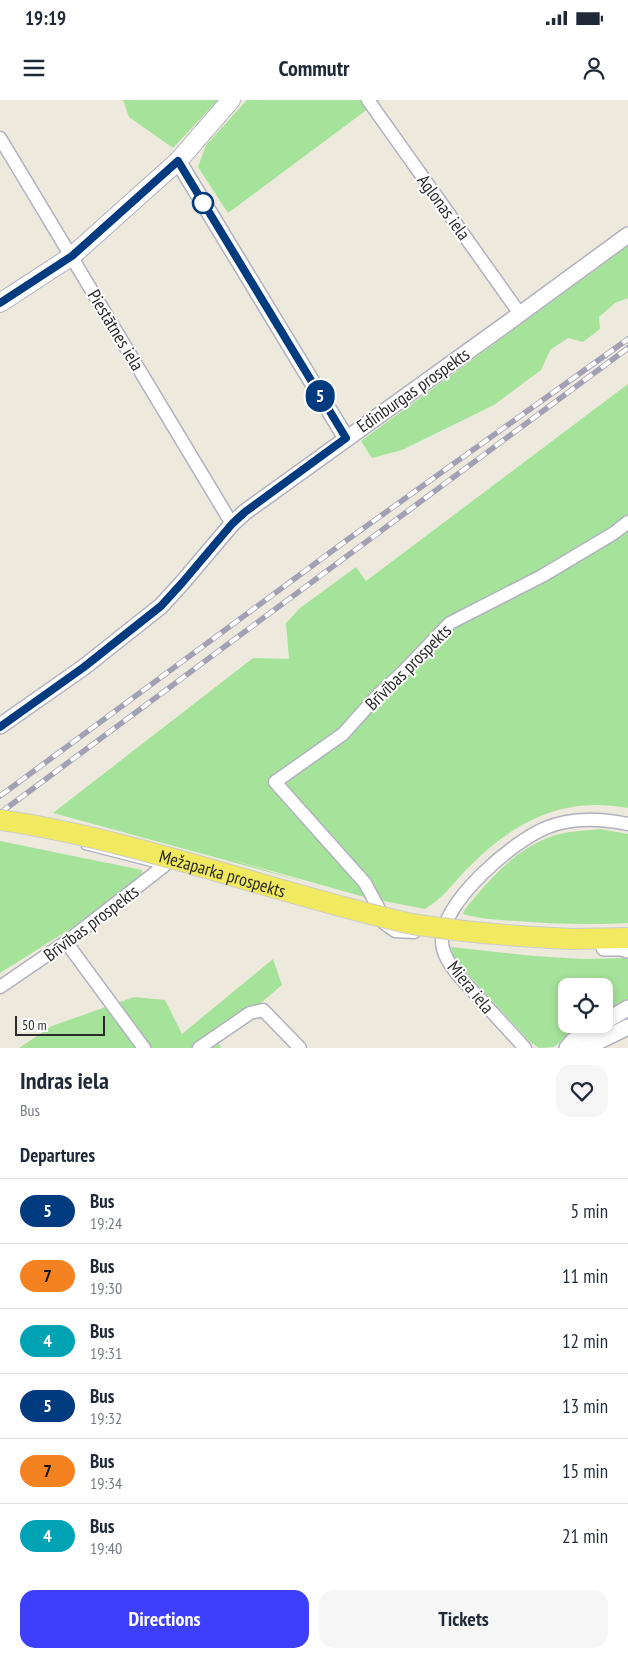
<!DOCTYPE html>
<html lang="en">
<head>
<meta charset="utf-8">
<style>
	:root { --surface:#fff; --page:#f6f6f7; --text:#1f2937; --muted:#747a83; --line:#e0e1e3; --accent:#3e3ffa }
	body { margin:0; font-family:"PT Sans Narrow",sans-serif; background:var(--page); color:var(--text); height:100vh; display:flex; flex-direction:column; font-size:19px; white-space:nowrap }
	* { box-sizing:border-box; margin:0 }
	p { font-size:16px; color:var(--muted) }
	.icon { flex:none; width:28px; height:28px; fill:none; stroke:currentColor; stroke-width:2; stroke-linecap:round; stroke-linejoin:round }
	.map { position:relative; height:948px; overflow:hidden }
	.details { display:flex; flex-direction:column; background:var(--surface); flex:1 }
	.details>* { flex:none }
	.badge { padding:0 10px; border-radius:16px; font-size:18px; line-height:32px }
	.buttons { position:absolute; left:558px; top:878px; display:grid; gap:10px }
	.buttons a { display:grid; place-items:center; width:55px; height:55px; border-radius:10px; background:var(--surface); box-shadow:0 2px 8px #0003; font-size:25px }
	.scale { position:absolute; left:15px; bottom:12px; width:90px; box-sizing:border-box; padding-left:5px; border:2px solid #2b2b2b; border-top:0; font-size:14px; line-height:18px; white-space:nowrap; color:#2b2b2b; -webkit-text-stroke:4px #fff; paint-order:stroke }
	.map>.badge { position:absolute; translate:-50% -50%; box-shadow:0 0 0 2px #fff }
	h2 { padding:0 20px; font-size:19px; line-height:45px }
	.round { display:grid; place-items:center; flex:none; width:52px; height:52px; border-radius:15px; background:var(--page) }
	.head { display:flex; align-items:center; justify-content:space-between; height:85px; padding:0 20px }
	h1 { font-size:24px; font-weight:800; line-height:38px }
	.cta { display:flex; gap:10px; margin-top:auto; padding:10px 20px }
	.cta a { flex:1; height:58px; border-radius:15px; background:var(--accent); color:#fff; font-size:20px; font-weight:800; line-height:58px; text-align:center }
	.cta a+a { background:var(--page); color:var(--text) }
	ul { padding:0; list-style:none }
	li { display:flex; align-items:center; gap:15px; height:65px; padding:0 20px; border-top:1px solid var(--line) }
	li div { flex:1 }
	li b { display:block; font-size:19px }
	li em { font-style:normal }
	li .badge { min-width:55px; font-weight:700; text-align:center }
	.status { display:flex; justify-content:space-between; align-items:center; height:35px; padding:0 25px; background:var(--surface); direction:ltr }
	.status svg { height:14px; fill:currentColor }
	header { display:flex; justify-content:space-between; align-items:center; height:65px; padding:0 20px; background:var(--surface); font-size:22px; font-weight:800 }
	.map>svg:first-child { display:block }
</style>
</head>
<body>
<div class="status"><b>19:19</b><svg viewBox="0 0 49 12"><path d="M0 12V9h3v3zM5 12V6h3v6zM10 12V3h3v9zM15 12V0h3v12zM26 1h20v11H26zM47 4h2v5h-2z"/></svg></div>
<header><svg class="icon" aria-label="menu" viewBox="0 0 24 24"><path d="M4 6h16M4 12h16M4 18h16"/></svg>Commutr<svg class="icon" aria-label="person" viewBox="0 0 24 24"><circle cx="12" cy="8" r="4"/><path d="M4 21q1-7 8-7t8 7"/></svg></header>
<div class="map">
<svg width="628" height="948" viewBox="0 0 628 948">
	<rect width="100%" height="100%" fill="#ede9dd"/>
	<path fill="#a6e39a" d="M 123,0 L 218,0 L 173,48 L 129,17 Z
		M 247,0 L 380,0 L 228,113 L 198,67 L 206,45 Z
		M 628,146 L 628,198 L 615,203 L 599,217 L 600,229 L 583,242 L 568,238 L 550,250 L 541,270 L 494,305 L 402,350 L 372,358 L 361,341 Z
		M 628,284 L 628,708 C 560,695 510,724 464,772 C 450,787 443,798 425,809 L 368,798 L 229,759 L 305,782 L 53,713 L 253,558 L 289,559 L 286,523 L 300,508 L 356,467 L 366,481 Z
		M 600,729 L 628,734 L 628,823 C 591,825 553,824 516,821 C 498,820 480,819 463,814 L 465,809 C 489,780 513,751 550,737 C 566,731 583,731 600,729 Z
		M 0,741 L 142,770 L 140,785 L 0,873 Z
		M 451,847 L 534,856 L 583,859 L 628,858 L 628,902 L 604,917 L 604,886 L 566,886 L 566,924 L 592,924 L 553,947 L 539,948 L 529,941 L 454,859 Z
		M 273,859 L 282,885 L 217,940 L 221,948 L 19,948 L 52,926 L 134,897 L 165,900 L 182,934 Z"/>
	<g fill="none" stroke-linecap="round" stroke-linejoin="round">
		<g stroke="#b1b1bf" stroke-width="9">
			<path id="service" d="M 85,746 L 163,766"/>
		</g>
		<g stroke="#b1b1bf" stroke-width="15">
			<path id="minor" d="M 368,0 L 520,214
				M 0,38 L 232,424
				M 414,832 L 395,831 L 384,823 L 379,809 L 365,783 L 275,682 L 343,634 L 377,596 L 403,572 L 450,523 L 542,476 L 614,433 L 628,422
				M 66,842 L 144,948
				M 0,887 L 66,842 L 164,766
				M 199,948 L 250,913 L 263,910 L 300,948
				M 525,948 L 458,875 C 451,866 442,854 442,841 C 442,801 514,740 548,727 C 574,717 601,719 628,724"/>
		</g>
		<g stroke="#b1b1bf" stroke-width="18">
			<path id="tertiary" d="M 178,61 L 346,338
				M 0,626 L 84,567 L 161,506 L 182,483 L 232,424 L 245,412 L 520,214 L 628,135
				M 604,848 L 621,848 L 628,850
				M 604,922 L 628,908
				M 567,948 L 573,941 L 602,924
				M 585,948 L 628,927"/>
		</g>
		<g stroke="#b1b1bf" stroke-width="20">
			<path id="secondary" d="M 0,203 L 72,156 L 178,61 L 231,0"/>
		</g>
		<g stroke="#ccc" stroke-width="22">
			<path id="primary" d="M 572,839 L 628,838"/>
		</g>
		<use href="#service" stroke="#fff" stroke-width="6"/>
		<use href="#minor" stroke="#fff" stroke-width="12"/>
		<use href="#tertiary" stroke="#fff" stroke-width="15"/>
		<use href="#secondary" stroke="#fff" stroke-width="18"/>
		<use href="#primary" stroke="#f1e95f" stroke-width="20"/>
		<g stroke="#a1a0b5" stroke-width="5.5">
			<path id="rail" d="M 0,696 L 347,440 L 628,239
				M 0,713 L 628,248"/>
		</g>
		<use href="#rail" stroke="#fff" stroke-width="4" stroke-dasharray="11" stroke-linecap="butt"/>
		<g stroke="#ccc" stroke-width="22" stroke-linecap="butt">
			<g id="primary-bridge">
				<path id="s1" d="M 0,720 C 137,740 268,791 403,822 C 415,825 428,826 440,828 C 484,834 528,837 572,839"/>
			</g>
		</g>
		<use href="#primary-bridge" stroke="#f1e95f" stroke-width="20"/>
	</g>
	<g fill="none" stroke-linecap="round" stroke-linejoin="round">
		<g stroke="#fff" stroke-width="11">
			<path id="line" d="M 0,203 L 72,156 L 178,61 L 346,338 L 245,412 L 232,424 L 182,483 L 161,506 L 84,567 L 0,627"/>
		</g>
		<use href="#line" stroke="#003b80" stroke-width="8"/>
	</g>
	<circle fill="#fff" stroke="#003b80" stroke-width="2.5" cx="203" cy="103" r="10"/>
	<g text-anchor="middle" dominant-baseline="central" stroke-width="4" stroke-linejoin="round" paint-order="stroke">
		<g font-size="18" fill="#2b2b2b" stroke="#fff">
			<text transform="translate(444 107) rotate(54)">Aglonas iela</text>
			<text transform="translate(116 230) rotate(59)">Piestātnes iela</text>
			<text transform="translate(413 290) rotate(-35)">Edinburgas prospekts</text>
			<text transform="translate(408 567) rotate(-45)">Brīvības prospekts</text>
			<text stroke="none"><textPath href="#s1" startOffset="229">Mežaparka prospekts</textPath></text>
			<text transform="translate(91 823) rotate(-37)">Brīvības prospekts</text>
			<text transform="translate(471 887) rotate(51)">Miera iela</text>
		</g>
	</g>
</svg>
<div class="buttons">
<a><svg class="icon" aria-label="locate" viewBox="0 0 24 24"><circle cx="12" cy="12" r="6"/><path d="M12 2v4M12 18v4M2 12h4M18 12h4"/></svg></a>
</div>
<div class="scale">50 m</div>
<b class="badge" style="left:320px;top:296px;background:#003b80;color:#fff">5</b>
</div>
<section class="details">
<div class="head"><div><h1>Indras iela</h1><p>Bus</p></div><a class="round"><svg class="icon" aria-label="heart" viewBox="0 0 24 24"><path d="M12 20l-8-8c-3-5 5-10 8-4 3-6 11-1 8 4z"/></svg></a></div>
<h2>Departures</h2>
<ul>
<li><span class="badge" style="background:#003b80;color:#fff">5</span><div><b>Bus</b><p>19:24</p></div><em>5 min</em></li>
<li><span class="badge" style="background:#f58220;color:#111">7</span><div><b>Bus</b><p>19:30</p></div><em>11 min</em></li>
<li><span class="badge" style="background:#00a3b4;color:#fff">4</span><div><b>Bus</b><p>19:31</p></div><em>12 min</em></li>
<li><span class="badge" style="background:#003b80;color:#fff">5</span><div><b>Bus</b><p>19:32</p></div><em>13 min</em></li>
<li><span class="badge" style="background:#f58220;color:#111">7</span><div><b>Bus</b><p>19:34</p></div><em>15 min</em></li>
<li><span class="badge" style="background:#00a3b4;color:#fff">4</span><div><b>Bus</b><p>19:40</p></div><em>21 min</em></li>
</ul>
<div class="cta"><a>Directions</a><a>Tickets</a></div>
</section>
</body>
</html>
